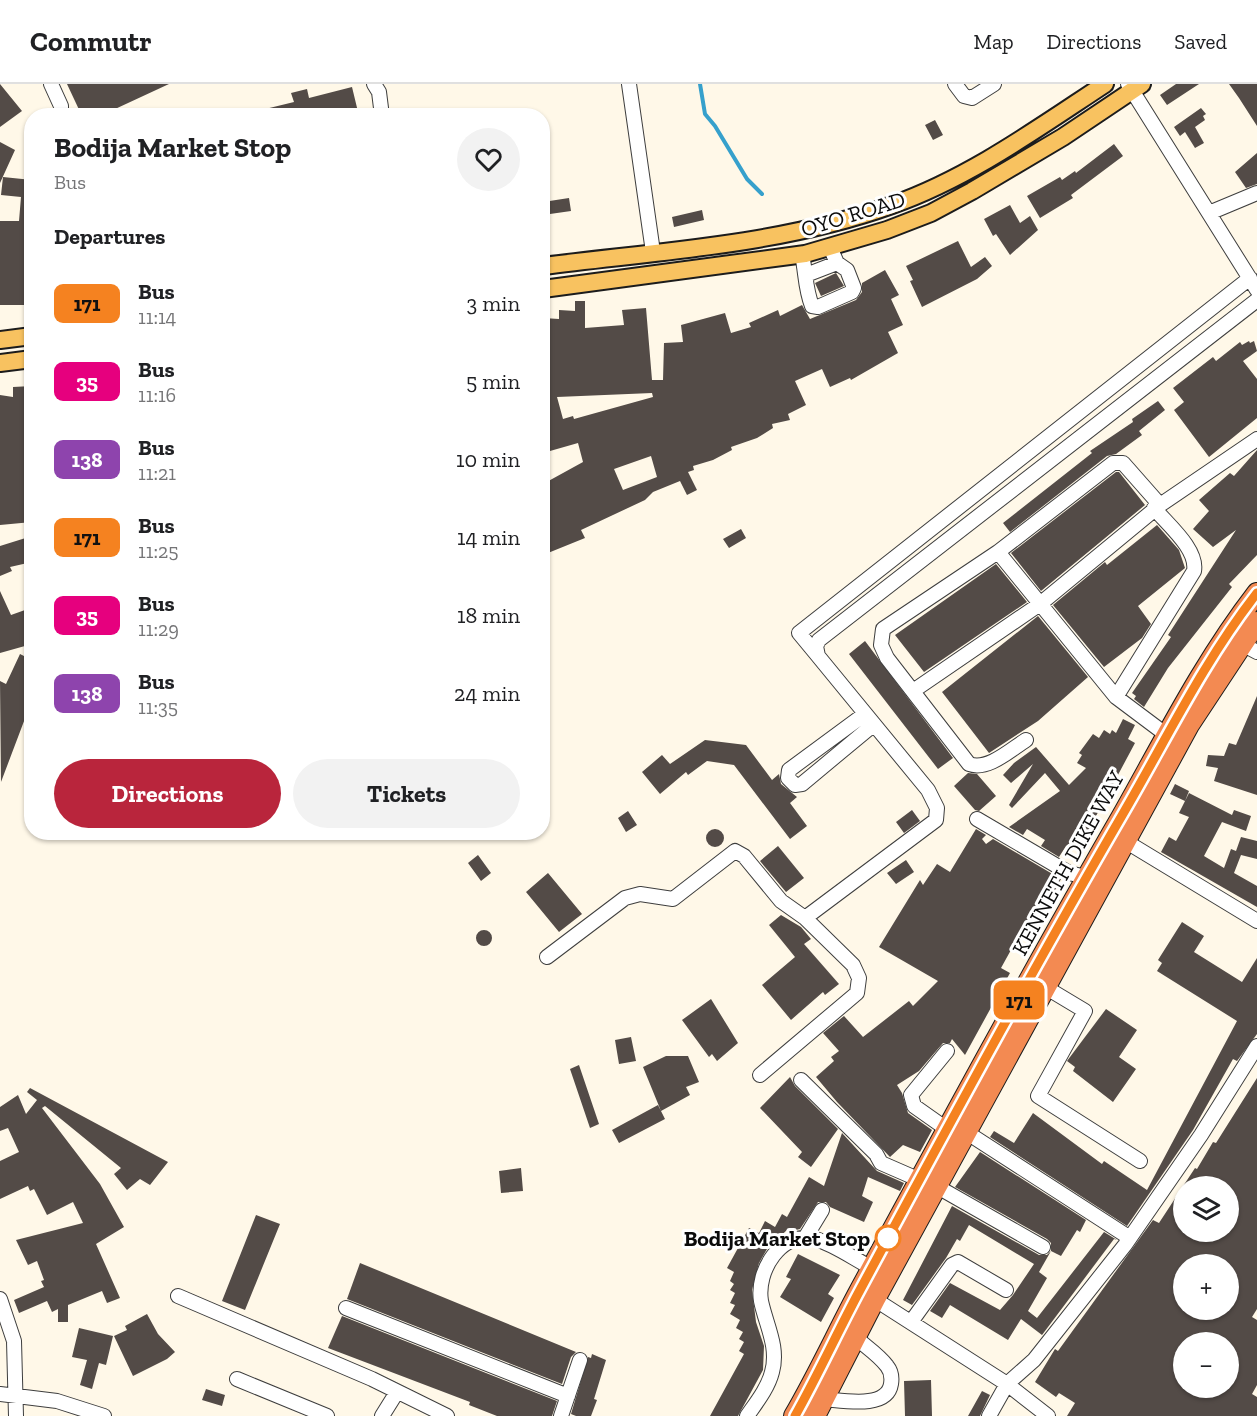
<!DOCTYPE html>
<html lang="en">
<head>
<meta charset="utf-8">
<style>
	:root { --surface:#fff; --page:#f2f2f2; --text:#202124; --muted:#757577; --line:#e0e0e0; --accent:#b9253c }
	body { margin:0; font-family:"Zilla Slab",serif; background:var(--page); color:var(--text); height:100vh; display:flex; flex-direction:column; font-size:22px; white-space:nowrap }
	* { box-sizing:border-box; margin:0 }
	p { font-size:20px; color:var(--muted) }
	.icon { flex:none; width:33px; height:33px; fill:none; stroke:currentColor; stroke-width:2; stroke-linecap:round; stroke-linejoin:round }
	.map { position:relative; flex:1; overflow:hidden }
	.side { position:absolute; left:24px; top:24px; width:526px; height:732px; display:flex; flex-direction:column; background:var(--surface); border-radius:24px; box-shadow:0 2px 4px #0004 }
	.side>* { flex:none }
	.badge { padding:0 12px; border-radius:9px; font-size:21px; line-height:39px }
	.fabs { position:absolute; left:1173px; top:1092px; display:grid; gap:12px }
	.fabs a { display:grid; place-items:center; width:66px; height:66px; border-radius:50%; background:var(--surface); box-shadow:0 2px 4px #0004; font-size:30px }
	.map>.badge { position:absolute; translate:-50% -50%; box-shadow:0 0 0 3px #fff }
	h2 { padding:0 30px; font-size:22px; line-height:54px }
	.round { display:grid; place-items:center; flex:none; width:63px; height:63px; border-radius:32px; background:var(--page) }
	.head { display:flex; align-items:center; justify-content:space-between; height:102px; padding:0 30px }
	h1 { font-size:28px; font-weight:700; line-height:45px }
	.action { display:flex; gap:12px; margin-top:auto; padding:12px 30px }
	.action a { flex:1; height:69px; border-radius:36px; background:var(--accent); color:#fff; font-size:24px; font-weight:700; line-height:69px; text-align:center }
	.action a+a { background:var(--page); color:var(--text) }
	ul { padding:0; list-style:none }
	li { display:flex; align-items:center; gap:18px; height:78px; padding:0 30px }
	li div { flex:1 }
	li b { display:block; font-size:22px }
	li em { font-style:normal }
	li .badge { min-width:66px; font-weight:700; text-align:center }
	header { display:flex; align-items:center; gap:36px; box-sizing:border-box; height:84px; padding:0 30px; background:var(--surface); border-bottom:2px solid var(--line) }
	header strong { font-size:28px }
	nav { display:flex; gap:33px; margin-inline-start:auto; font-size:21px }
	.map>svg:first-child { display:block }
</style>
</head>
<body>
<header>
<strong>Commutr</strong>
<nav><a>Map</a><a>Directions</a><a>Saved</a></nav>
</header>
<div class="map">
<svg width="1257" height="1332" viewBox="0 0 1257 1332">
	<rect width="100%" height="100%" fill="#fff8e8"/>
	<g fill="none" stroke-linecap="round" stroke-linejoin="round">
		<path stroke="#36a0cc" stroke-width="4" d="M 700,0 L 705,30 L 715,42 L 747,95 L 762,110"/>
	</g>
	<path fill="#534b47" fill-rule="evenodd" d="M 0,0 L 22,27 L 0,43 Z
		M 67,0 L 169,0 L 100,32 L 82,32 Z
		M 1176,0 L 1199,0 L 1167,21 L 1160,11 Z
		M 1229,0 L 1257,0 L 1257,42 L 1239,14 Z
		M 352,3 L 359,32 L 253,32 L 253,28 L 294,18 L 291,9 L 307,5 L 309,14 Z
		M 1201,24 L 1206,30 L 1203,32 L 1205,36 L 1195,43 L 1204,59 L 1195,64 L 1185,48 L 1180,52 L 1174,43 Z
		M 935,36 L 943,51 L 933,56 L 925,41 Z
		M 0,58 L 15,66 L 0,99 Z
		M 1114,60 L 1123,72 L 1071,111 L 1073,114 L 1040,134 L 1027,112 L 1060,93 L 1062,96 L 1075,87 L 1076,89 Z
		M 1257,69 L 1257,100 L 1246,104 L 1235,88 Z
		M 3,93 L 32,96 L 32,221 L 0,221 L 0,137 L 19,137 L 21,113 L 1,111 Z
		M 569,114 L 571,127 L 543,131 L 543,118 Z
		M 1010,121 L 1020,139 L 1030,132 L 1038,146 L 1010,171 L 996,150 L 993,152 L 984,135 Z
		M 702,126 L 704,136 L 674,143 L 672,133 Z
		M 958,157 L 971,183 L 985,173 L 992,182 L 977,195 L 922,223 L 910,197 L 913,196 L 906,182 Z
		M 885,186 L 899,211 L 891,215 L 903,241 L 888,248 L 898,269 L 851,296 L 850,294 L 830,303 L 822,285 L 795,297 L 806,321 L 788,330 L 790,336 L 772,340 L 773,344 L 757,354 L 731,363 L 732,366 L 713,376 L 693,382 L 694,386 L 688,388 L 697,406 L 687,411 L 680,397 L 653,408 L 645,416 L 581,446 L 585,454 L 543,471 L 543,400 L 583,378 L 578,359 L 550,367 L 549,363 L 543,365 L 543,234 L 559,235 L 559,226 L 575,227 L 575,217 L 585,217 L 585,244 L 624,241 L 622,226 L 646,224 L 652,296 L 663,296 L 664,259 L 683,258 L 681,241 L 725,229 L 731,249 L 751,243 L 749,239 L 778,226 L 780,232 L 802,221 L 810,235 L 856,216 L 862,208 L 862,199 ZM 652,309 L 653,313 L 574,335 L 573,332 L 563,335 L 557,313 ZM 651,372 L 657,393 L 623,406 L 614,385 Z
		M 836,189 L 844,202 L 821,212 L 815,199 Z
		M 1249,257 L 1250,259 L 1254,257 L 1257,267 L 1243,277 L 1257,295 L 1257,334 L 1209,373 L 1174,326 L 1184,318 L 1173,304 L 1213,273 L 1216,277 L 1240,258 L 1242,261 Z
		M 32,302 L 32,438 L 0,441 L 0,311 L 13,313 L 13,303 Z
		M 1158,317 L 1165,326 L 1139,347 L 1142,351 L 1116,370 L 1107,372 L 1010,448 L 1003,439 L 1092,369 L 1090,367 L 1133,338 L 1132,335 Z
		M 1257,366 L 1257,471 L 1229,500 L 1232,503 L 1168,584 L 1144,623 L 1134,615 L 1136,612 L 1132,609 L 1171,553 L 1168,551 L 1236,446 L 1213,463 L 1193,445 L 1209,427 L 1199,416 L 1230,389 L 1234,392 Z
		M 1116,388 L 1119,388 L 1145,421 L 1041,507 L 1011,469 Z
		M 1157,441 L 1179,466 L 1185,484 L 1138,522 L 1151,540 L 1142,554 L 1104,583 L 1053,521 L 1105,478 L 1107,481 Z
		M 741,445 L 746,454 L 729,464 L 723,455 Z
		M 32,452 L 32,478 L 10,483 L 12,487 L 0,492 L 0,462 Z
		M 996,480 L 1027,518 L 924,588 L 895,551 Z
		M 0,507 L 11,531 L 25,526 L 32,547 L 32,560 L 0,569 Z
		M 1038,532 L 1088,593 L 1038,637 L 989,669 L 942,608 Z
		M 865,557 L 953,674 L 938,685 L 849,570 Z
		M 20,570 L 32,576 L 32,616 L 1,698 L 0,597 L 6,600 Z
		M 1257,612 L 1257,711 L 1214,697 L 1218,684 L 1206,682 L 1208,671 L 1224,672 L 1229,659 L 1236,661 Z
		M 1123,635 L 1135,641 L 1128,655 L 1135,659 L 1088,747 L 1066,762 L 1059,773 L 1041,762 L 1045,756 L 1027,745 L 1023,751 L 1009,743 L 1060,707 L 1045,689 L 1012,724 L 1009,721 L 1033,680 L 1011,699 L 1003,691 L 1014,679 L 1036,663 L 1069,701 L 1086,684 L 1077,679 L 1082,671 L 1079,669 L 1093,650 L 1099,654 L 1104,646 L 1110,650 L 1112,646 L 1116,649 Z
		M 705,656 L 746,661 L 772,696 L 779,690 L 781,700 L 797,713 L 790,719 L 807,742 L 790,755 L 734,681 L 707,677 L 688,691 L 686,688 L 660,710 L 642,688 L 662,671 L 670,680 Z
		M 968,689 L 977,690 L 996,712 L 979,727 L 975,726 L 954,702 Z
		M 1175,700 L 1189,707 L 1185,717 L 1170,710 Z
		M 1189,709 L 1232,731 L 1234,726 L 1251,732 L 1246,747 L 1222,738 L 1204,772 L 1224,784 L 1231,765 L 1236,767 L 1241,753 L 1257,757 L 1257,775 L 1241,771 L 1234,789 L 1257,802 L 1257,823 L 1161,768 L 1169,753 L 1176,757 L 1189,733 L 1179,729 Z
		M 912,726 L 920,737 L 904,749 L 896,738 Z
		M 628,727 L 637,741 L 626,748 L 618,734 Z
		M706 754a9 9 0 1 1 18 0a9 9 0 1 1-18 0Z
		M 976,745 L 986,751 L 982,755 L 986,760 L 993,755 L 1061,795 L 1032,852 L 1022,846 L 1001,884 L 1010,889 L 965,971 L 952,955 L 950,959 L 943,959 L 919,987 L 897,1001 L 902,1009 L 908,1029 L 932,1046 L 920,1068 L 903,1061 L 890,1073 L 837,1018 L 816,993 L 834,977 L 831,973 L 839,967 L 823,949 L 844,932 L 863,953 L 909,917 L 913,922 L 938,897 L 879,863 L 920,796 L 923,801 L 937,780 L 950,788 Z
		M 778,762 L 804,794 L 786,808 L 760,777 Z
		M 478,771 L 491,789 L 481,797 L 468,779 Z
		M 906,776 L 914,788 L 896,800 L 887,789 Z
		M 548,789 L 582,830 L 559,848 L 526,808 Z
		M 781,831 L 801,843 L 811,855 L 804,860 L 839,900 L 825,911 L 823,908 L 791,936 L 762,901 L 795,873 L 769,841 Z
		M 1182,838 L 1204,852 L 1194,868 L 1242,898 L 1257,874 L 1257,950 L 1237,977 L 1233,975 L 1193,1046 L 1127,1142 L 990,1053 L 994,1047 L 1014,1059 L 1033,1029 L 1102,1080 L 1104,1077 L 1147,1106 L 1237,937 L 1157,887 L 1162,879 L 1158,876 Z
		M476 854a8 8 0 1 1 16 0a8 8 0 1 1-16 0Z
		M 711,915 L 738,959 L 717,977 L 712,970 L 709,973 L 682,936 Z
		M 1106,925 L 1137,946 L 1119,973 L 1136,985 L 1113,1018 L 1073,987 L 1075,983 L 1067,977 Z
		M 631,953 L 636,977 L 619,980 L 615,956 Z
		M 666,972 L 688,972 L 699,998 L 686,1003 L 690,1011 L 661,1027 L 643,983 Z
		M 579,981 L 599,1040 L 590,1044 L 570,985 Z
		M 790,993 L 795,1002 L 838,1045 L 811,1083 L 798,1073 L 802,1068 L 760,1024 Z
		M 1257,994 L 1257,1225 L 1252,1233 L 1257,1236 L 1257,1301 L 1252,1310 L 1257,1313 L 1257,1332 L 1067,1332 L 1075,1319 L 1059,1309 L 1056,1313 L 1035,1298 L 1055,1265 L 1058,1267 L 1153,1136 L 1159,1139 L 1195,1084 L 1197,1085 L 1213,1058 L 1216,1059 ZM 1184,1102 L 1228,1102 L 1228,1148 L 1184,1148 ZM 1184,1180 L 1228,1180 L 1228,1226 L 1184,1226 ZM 1184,1258 L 1228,1258 L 1228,1304 L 1184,1304 Z
		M 30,1004 L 168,1078 L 150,1101 L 140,1095 L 127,1106 L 114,1090 L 121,1084 L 45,1022 L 42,1024 L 100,1100 L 124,1143 L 96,1160 L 120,1214 L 107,1219 L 102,1207 L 68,1221 L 68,1238 L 58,1238 L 58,1225 L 52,1228 L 47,1217 L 19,1229 L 14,1216 L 44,1203 L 41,1197 L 44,1196 L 37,1177 L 28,1181 L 16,1156 L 83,1139 L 73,1118 L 47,1131 L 34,1105 L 30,1107 L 28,1102 L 0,1115 L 0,1077 L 19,1068 L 8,1044 L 0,1047 L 0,1023 L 18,1011 L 26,1030 L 37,1016 L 27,1008 Z
		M 658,1021 L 665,1035 L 619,1059 L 612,1046 Z
		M 842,1049 L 877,1087 L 904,1099 L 900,1107 L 868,1093 L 862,1112 L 873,1118 L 864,1138 L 830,1123 L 826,1118 L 818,1118 L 800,1145 L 792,1147 L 788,1145 L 767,1165 L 759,1179 L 752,1206 L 756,1238 L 764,1262 L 763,1286 L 738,1332 L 710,1332 L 744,1270 L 739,1267 L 744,1258 L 739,1255 L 743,1248 L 736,1244 L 740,1236 L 730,1230 L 735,1221 L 730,1219 L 735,1209 L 730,1206 L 734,1200 L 730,1197 L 734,1188 L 727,1184 L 749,1144 L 759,1149 L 765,1137 L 775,1143 L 782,1130 L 787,1133 L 809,1093 L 824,1102 Z
		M 980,1068 L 1086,1136 L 1080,1148 L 1077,1146 L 1061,1172 L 1051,1167 L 1039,1188 L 1047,1194 L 1028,1227 L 1037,1234 L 1104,1148 L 1117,1156 L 1114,1155 L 1042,1251 L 1021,1235 L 1008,1256 L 950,1221 L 942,1234 L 930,1227 L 950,1199 L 1000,1226 L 1013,1211 L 1034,1180 L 969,1141 L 960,1157 L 957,1155 L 946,1174 L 912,1221 L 903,1216 L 952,1122 L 1039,1171 L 1047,1171 L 1051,1167 L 1051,1159 L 1047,1155 L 955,1103 Z
		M 521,1084 L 523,1107 L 501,1109 L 499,1087 Z
		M 256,1131 L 280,1140 L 245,1226 L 222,1217 Z
		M 798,1170 L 840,1191 L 828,1210 L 834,1214 L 821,1238 L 780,1213 L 791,1195 L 786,1193 Z
		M 360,1179 L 576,1268 L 571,1273 L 562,1300 L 347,1215 Z
		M 147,1230 L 158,1250 L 175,1268 L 167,1275 L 133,1292 L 114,1252 L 127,1246 L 125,1242 Z
		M 342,1232 L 557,1317 L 552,1332 L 497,1332 L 469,1321 L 470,1318 L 328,1264 Z
		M 79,1244 L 113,1252 L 106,1281 L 99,1279 L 92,1305 L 80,1301 L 87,1276 L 72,1273 Z
		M 592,1270 L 606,1276 L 594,1315 L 597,1316 L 591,1332 L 576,1332 L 571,1330 L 588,1273 L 591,1274 Z
		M 931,1296 L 932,1332 L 905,1332 L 904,1297 Z
		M 206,1305 L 225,1311 L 222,1322 L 202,1316 Z
		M 982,1307 L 990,1311 L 980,1332 L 968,1332 Z"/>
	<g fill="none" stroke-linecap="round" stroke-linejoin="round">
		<g stroke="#3e3e3e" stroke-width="16">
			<path id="minor" d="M 51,0 L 61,22 L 61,32
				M 374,0 L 379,8 L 382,32
				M 629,0 L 653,168
				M 955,0 L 964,12 L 972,14 L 994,0
				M 1128,0 L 1257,206
				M 1209,129 L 1257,109
				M 802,171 C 806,189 805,204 812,222 L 818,223 L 852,208 L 854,204 L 847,186 L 837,179 L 830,163
				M 806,191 L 837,179
				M 998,468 L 883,545 L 881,561 L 887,574 L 969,680 C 988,687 1010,666 1026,656
				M 1242,560 L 1257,568
				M 818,572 L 799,549 L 1250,194
				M 913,607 L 1040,520 L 1160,421
				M 1116,613 L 1194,487 C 1198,465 1167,440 1154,424
				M 865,630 L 789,686 L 788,694 L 795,701 L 802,700 L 873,641
				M 1168,652 L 1116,613 L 998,468 L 1113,379 L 1123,379 L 1160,421 L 1257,355
				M 977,735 L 1069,789 L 1086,793
				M 1125,757 L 1257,837
				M 547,873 L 625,814 L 640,810 L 673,815 L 735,767 L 744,772 L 781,817 L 805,834
				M 1045,903 L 1085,927 L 1038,1012 L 1140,1077
				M 947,967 L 911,1011 L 914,1022 L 948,1046
				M 760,991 L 857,909 L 859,894 L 853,881 L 805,834 L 936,736 L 937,724 L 928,706 L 818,572 L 816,562 L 819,556 L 1257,216
				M 801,996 L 876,1070 L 881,1079 L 920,1096
				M 966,1048 L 1130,1154
				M 936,1102 L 1043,1163
				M 805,1154 L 822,1126
				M 868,1211 L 1007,1300 L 1048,1332
				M 178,1212 L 372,1295 L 447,1332
				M 0,1215 L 14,1257 L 16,1332
				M 346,1224 L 568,1312
				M 911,1238 L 952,1181 L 958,1178 L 1006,1206
				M 237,1295 L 327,1332
				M 0,1310 L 57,1317 L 104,1332
				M 823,1315 C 841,1316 887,1326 891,1300 C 892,1294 891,1287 887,1282 C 879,1271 865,1262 855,1253
				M 382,1332 L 397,1308
				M 561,1332 L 580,1276
				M 747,1332 C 756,1319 768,1304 772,1288 C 779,1263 766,1241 761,1217 C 756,1187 781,1146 815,1155 C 834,1160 854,1175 872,1184
				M 989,1332 L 1007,1300 L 1034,1276 L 1125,1161 L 1201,1051 L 1257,962"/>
		</g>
		<g stroke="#1c1c1c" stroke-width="20">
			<path id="major" d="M 543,182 C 660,167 781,161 892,121 C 969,94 1038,44 1105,0
				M 543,205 L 805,170 L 887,146 L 931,129 L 972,107 L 1063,53 L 1142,0
				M 0,256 L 32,252
				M 0,279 L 32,275"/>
		</g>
		<g stroke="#1c1c1c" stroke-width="22">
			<path id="highway" d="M 794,1332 C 818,1291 838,1247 860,1206 C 946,1047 1032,888 1122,732 C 1165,656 1203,579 1257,509
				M 815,1332 L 875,1215 L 1189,641 L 1257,538"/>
		</g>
		<use href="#minor" stroke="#fff" stroke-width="14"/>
		<use href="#major" stroke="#f8c260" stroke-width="16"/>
		<use href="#highway" stroke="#f38a52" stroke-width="20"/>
	</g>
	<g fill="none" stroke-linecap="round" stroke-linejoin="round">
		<g stroke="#fff" stroke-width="14">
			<path id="line" d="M 795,1332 C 818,1291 838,1247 860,1206 C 946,1046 1033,885 1124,728 C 1167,654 1204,577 1257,509"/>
		</g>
		<use href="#line" stroke="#f58220" stroke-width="9"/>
	</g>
	<circle fill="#fff" stroke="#f58220" stroke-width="3" cx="888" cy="1154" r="12"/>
	<g text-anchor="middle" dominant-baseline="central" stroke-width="6" stroke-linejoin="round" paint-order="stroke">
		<g font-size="22" fill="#0b0b0b" stroke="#fff">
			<text transform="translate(853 130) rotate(-17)">OYO ROAD</text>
			<text transform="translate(1068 779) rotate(-61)">KENNETH DIKE WAY</text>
		</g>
		<g font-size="22" font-weight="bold" fill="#0b0b0b" stroke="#fff" text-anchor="end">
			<text x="870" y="1154">Bodija Market Stop</text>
		</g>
	</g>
</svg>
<div class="fabs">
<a><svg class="icon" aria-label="layers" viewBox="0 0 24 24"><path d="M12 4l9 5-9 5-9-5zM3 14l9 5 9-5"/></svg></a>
<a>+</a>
<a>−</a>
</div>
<b class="badge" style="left:1019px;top:916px;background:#f58220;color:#111">171</b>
<section class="side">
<div class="head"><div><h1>Bodija Market Stop</h1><p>Bus</p></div><a class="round"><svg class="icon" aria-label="heart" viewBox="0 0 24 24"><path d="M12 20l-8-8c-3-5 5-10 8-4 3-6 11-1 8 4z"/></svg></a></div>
<h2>Departures</h2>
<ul>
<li><span class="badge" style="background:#f58220;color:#111">171</span><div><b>Bus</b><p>11:14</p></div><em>3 min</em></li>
<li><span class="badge" style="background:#e6007e;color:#fff">35</span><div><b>Bus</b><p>11:16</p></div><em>5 min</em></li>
<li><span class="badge" style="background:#8e44ad;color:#fff">138</span><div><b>Bus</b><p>11:21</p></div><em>10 min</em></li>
<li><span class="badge" style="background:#f58220;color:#111">171</span><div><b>Bus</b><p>11:25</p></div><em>14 min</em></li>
<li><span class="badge" style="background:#e6007e;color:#fff">35</span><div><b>Bus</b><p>11:29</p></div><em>18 min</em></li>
<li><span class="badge" style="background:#8e44ad;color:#fff">138</span><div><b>Bus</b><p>11:35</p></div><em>24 min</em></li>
</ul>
<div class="action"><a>Directions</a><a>Tickets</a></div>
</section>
</div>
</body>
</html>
